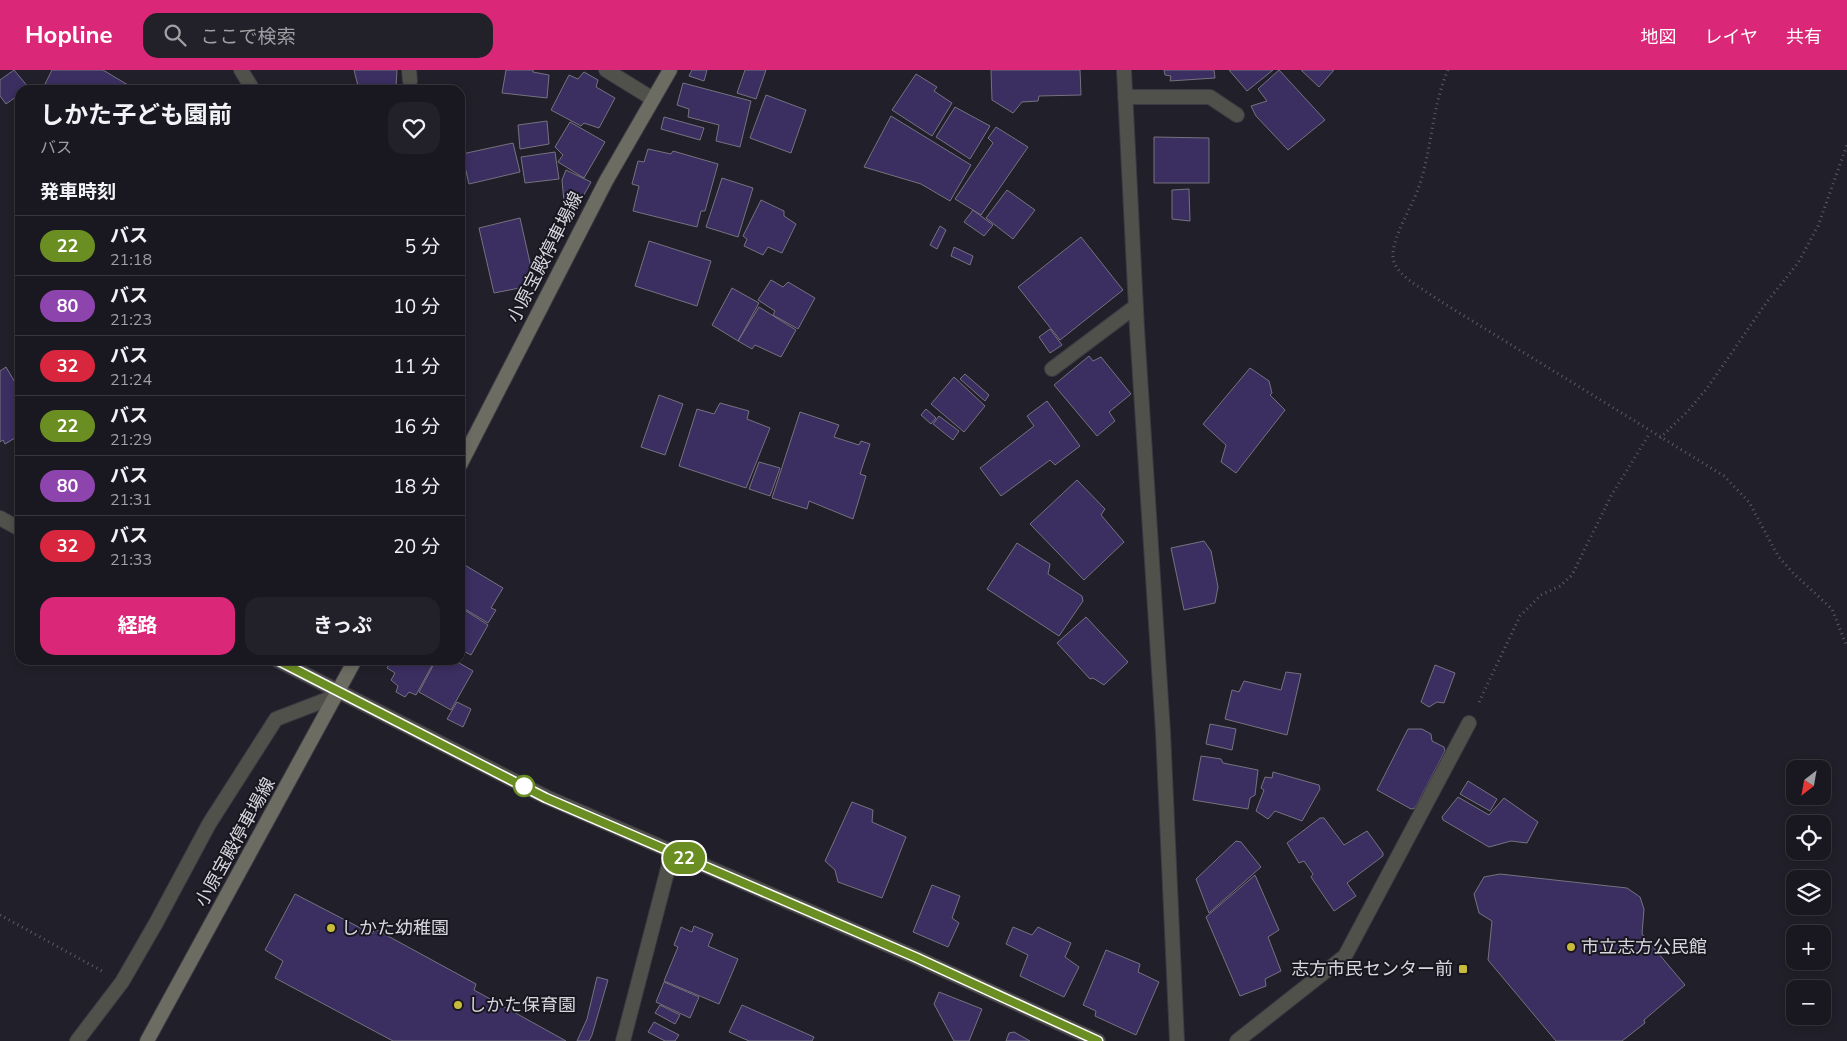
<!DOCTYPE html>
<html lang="ja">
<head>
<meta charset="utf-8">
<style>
	:root { --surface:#19171f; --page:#222028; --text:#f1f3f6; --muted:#9f9fa4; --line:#37363d; --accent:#db2777 }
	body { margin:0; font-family:"Nunito Sans","Noto Sans JP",sans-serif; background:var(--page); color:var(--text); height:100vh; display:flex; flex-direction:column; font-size:19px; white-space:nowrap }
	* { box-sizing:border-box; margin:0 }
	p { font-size:16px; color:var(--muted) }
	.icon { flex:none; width:28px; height:28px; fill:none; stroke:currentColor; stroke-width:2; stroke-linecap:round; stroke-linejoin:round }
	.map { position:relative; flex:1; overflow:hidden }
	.drawer { position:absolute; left:15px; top:15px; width:450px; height:580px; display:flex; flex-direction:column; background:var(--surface); border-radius:15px; box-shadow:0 2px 8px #0003,0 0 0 1px var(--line) }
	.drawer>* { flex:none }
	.badge { padding:0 10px; border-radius:16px; font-size:18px; line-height:32px }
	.needle { width:32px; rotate:211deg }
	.fabs { position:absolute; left:1786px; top:690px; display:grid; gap:10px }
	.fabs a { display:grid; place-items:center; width:45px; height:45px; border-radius:10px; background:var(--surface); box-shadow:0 2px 8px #0003,0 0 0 1px var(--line); font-size:25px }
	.map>.badge { position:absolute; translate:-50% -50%; box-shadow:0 0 0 2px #fff }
	h2 { padding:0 25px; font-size:19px; line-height:45px }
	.round { display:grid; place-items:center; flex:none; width:52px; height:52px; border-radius:15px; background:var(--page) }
	.headline { display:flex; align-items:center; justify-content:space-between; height:85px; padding:0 25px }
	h1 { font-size:24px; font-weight:700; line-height:38px }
	.primary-button { display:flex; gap:10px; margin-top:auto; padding:10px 25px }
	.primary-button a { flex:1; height:58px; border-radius:15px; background:var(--accent); color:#fff; font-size:20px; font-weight:700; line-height:58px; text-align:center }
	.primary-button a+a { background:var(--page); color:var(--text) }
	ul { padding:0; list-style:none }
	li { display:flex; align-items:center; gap:15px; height:60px; padding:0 25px; border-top:1px solid var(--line) }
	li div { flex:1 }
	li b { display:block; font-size:19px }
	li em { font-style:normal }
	li .badge { min-width:55px; font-weight:700; text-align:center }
	header { display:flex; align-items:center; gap:30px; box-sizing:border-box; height:70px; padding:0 25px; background:var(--accent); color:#fff }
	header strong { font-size:24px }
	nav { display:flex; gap:28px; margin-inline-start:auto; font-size:18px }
	.search { width:350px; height:45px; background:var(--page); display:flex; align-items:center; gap:12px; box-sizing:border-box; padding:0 18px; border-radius:15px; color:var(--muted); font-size:19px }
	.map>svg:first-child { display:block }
</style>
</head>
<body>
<header>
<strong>Hopline</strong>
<div class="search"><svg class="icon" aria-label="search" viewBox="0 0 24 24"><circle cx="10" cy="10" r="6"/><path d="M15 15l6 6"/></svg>ここで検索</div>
<nav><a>地図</a><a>レイヤ</a><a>共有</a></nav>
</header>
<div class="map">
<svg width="1847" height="971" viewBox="0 0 1847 971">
	<rect width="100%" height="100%" fill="#211f29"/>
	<path fill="#3b2e61" stroke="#75737f" d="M 14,0 L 29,18 L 20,20 L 20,24 L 6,34 L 0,26 L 0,10 Z
		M 52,0 L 103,0 L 133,18 L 132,20 L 42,20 Z
		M 354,0 L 397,0 L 396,17 L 359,20 Z
		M 506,0 L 533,0 L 533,2 L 549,5 L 547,28 L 502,23 Z
		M 692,0 L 707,0 L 704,11 L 689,6 Z
		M 745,0 L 766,0 L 756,29 L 737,23 Z
		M 991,0 L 1080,0 L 1081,25 L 1039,26 L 1038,31 L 1022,32 L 1013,43 L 992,30 Z
		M 1164,0 L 1214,0 L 1215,8 L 1170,11 L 1171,6 L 1165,5 Z
		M 1229,0 L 1273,0 L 1247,21 Z
		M 1279,0 L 1325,50 L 1288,80 L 1256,46 L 1251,36 L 1267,31 L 1258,19 Z
		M 1301,0 L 1334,0 L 1319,17 Z
		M 584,2 L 598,10 L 596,17 L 615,28 L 599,58 L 584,53 L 581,56 L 551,40 L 569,5 L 578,9 Z
		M 916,4 L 937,17 L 934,21 L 952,33 L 932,66 L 892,40 Z
		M 683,13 L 751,31 L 740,77 L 716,71 L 719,55 L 688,47 L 689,39 L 677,35 Z
		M 766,25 L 806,40 L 791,83 L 750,68 Z
		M 955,37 L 990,56 L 970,89 L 936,67 Z
		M 891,46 L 971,95 L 950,131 L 921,114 L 864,97 Z
		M 664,47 L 704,58 L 700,70 L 661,59 Z
		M 547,51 L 549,74 L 520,79 L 518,55 Z
		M 570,52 L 605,72 L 584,108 L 558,92 L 563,85 L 555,77 Z
		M 996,57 L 1028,77 L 981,145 L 955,129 L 993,73 L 988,68 Z
		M 1154,67 L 1209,68 L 1209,113 L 1154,113 Z
		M 513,73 L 520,102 L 469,114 L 462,84 Z
		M 648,79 L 671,84 L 673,81 L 718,94 L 705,141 L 701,141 L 697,157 L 633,141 L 639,116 L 632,114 L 638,91 L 644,92 Z
		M 555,82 L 559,109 L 525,113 L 521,87 Z
		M 566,100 L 591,112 L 576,139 L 564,132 L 562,110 Z
		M 722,108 L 753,118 L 738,167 L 706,157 Z
		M 1189,119 L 1190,151 L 1172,149 L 1172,120 Z
		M 1007,120 L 1035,140 L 1013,169 L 986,148 Z
		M 761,130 L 784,141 L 784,146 L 796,154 L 782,183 L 768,177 L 763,185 L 744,176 L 747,169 L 743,166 Z
		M 973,140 L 993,155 L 984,166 L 964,152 Z
		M 520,148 L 535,215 L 494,223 L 479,158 Z
		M 940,156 L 946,160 L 937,179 L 930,175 Z
		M 1081,167 L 1123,220 L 1060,270 L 1018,217 Z
		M 649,171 L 711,191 L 697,236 L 635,216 Z
		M 954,177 L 973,186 L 970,195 L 951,186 Z
		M 771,210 L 783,217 L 788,212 L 815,228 L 798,259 L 773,245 L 775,241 L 758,230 Z
		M 732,218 L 759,233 L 738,271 L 712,255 Z
		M 759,237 L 796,260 L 781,287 L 755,275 L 752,279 L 738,271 Z
		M 1050,259 L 1062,275 L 1050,283 L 1039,267 Z
		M 1089,286 L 1093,291 L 1101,287 L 1131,324 L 1109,342 L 1115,351 L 1097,366 L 1054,315 Z
		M 6,297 L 16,314 L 20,313 L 20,365 L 5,374 L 3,370 L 0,372 L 0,301 Z
		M 1250,298 L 1269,311 L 1272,323 L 1270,325 L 1285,340 L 1236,403 L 1221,392 L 1226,375 L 1203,354 Z
		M 965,304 L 989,325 L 985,331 L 960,309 Z
		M 954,307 L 985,336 L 964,362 L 931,334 Z
		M 659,325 L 683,334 L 665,385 L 641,377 Z
		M 1047,331 L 1080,376 L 1055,395 L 1050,390 L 1001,426 L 980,398 L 1034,356 L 1027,346 Z
		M 720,333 L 749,341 L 747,349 L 770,358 L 746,418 L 679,396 L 697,339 L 714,344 Z
		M 926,339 L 936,348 L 931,354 L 921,345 Z
		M 800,342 L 839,355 L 834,367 L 859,375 L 861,371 L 870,374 L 860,404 L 866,406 L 853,449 L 809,431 L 807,439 L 772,428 Z
		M 939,346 L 959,361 L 953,370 L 933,354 Z
		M 759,392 L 780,398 L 770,426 L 749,419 Z
		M 1077,410 L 1105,439 L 1101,445 L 1124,472 L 1084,510 L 1030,454 Z
		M 1204,471 L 1211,481 L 1218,517 L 1215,533 L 1184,540 L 1171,478 Z
		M 1017,473 L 1050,494 L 1048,504 L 1082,526 L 1083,531 L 1059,566 L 987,519 Z
		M 463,494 L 503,518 L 491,538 L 496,540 L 488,553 L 460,536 L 460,498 Z
		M 460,537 L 488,555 L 471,585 L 460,579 Z
		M 1086,547 L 1128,592 L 1104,615 L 1093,608 L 1090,609 L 1057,573 Z
		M 391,590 L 435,590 L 416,625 L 409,622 L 405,627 L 396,622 L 398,616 L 391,610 L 395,603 L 387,598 Z
		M 436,590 L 454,590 L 473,601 L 451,640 L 419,622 Z
		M 1435,595 L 1455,603 L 1444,633 L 1437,632 L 1429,637 L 1421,632 Z
		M 1286,602 L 1301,604 L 1287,665 L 1225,649 L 1232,620 L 1239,622 L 1244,611 L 1281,620 Z
		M 457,632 L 471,639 L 463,657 L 447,649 Z
		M 1210,654 L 1236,659 L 1232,680 L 1206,674 Z
		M 1408,659 L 1422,659 L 1431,664 L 1432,671 L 1444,677 L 1445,681 L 1415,738 L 1411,739 L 1377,720 Z
		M 1201,686 L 1221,689 L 1223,693 L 1258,700 L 1255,725 L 1250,728 L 1248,739 L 1193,730 Z
		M 1273,702 L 1319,715 L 1320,719 L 1302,751 L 1275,741 L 1268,749 L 1256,741 L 1264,720 L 1261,718 L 1265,707 L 1272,708 Z
		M 1468,711 L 1497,729 L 1490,741 L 1460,724 Z
		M 1458,727 L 1489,745 L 1504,728 L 1538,752 L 1527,773 L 1511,771 L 1489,777 L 1443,750 L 1442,747 Z
		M 852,732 L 873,740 L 872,752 L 906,767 L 882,828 L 838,812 L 835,800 L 825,791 Z
		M 1320,748 L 1324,748 L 1344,775 L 1367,761 L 1383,783 L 1383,786 L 1347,813 L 1356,826 L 1334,841 L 1311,807 L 1313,804 L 1304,791 L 1299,793 L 1287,773 Z
		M 1236,771 L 1241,772 L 1261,797 L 1209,843 L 1196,809 Z
		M 1500,804 L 1627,818 L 1640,827 L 1644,839 L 1642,864 L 1685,915 L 1644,950 L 1645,953 L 1622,971 L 1556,971 L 1488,890 L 1492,851 L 1479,843 L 1474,824 L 1484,807 Z
		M 1255,805 L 1279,860 L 1268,867 L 1281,901 L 1265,909 L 1266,916 L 1240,926 L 1206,847 Z
		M 932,815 L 960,826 L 952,848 L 959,853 L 948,877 L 913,862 Z
		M 295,824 L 372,864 L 375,859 L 476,914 L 474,920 L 566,971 L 393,971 L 275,908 L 283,891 L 265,880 Z
		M 694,856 L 713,864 L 708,876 L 738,889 L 719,934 L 664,911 L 678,877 L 674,875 L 681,857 L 692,862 Z
		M 1013,857 L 1032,865 L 1038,857 L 1071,873 L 1065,887 L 1079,897 L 1064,927 L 1020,906 L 1028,885 L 1006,874 Z
		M 1106,880 L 1140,894 L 1138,902 L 1159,912 L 1136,965 L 1095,946 L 1096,941 L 1083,935 Z
		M 597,907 L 608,910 L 592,965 L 589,971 L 577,971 L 587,949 Z
		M 664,912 L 699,927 L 690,948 L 656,932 Z
		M 939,922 L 982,939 L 969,971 L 954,971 L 934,934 Z
		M 660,935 L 680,945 L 675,954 L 655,943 Z
		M 742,935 L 814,967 L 812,971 L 749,971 L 729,962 Z
		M 654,952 L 679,965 L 675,971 L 665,971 L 648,962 Z
		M 1014,962 L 1030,971 L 1006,971 L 1009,963 Z"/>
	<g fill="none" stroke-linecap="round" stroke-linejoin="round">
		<g stroke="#3b3942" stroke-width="16">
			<path id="minor" d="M 241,0 L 253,20
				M 409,0 L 410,11
				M 606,0 L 653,29
				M 1124,0 L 1137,259 L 1163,662 L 1177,971
				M 1125,27 L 1210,27 L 1237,45
				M 1052,299 L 1136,236
				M 0,448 L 20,459
				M 277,590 L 546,727 L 915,887 L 1098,971
				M 77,971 L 122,912 L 156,853 L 209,754 L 276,649 L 336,626
				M 623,971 L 672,783
				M 1237,971 L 1345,886 L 1469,653"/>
		</g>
		<g stroke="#3b3942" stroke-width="16">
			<path id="secondary" d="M 460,395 L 606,111 L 670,0
				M 147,971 L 355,590"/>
		</g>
		<path stroke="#5d5c65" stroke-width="3" stroke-dasharray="1 4" stroke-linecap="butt" d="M 1448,0 C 1431,39 1432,82 1418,119 C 1412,137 1391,169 1393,188 C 1396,207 1426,220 1440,231 L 1724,406 L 1749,432 L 1778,486 L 1793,503 L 1832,539 L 1847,577
			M 1660,368 L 1688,341 L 1708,317 L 1766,233 L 1798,193 L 1818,156 L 1847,75
			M 1479,632 L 1520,546 L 1541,525 L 1560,516 L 1572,505 L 1611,426 L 1650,363
			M 0,845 L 102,901"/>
		<use href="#minor" stroke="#51514b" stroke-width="14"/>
		<use href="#secondary" stroke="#6c6c63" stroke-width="14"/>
	</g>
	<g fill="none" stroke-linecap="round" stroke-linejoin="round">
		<g stroke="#fff" stroke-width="11">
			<path id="line" d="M 277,590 L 546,728 L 915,887 L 1098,971"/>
		</g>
		<use href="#line" stroke="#6b8e23" stroke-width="8"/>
	</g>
	<circle fill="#fff" stroke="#6b8e23" stroke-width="2.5" cx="524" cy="716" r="10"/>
	<g fill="#c7bb3b" stroke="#18161f" stroke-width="2">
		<circle cx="331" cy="858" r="5"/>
		<circle cx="1571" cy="877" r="5"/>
		<rect x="1458" y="894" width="10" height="10" rx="2.5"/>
		<circle cx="458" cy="935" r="5"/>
	</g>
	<g text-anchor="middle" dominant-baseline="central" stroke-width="4" stroke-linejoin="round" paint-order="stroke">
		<g font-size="18" fill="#d8d7de" stroke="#18161f">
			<text transform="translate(545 187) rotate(-63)">小原宝殿停車場線</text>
			<text transform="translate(235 772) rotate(-61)">小原宝殿停車場線</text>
		</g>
		<g font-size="18" fill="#d8d7de" stroke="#18161f" text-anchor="start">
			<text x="341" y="858">しかた幼稚園</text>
			<text x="1581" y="877">市立志方公民館</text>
			<text x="1453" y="899" text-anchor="end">志方市民センター前</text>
			<text x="468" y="935">しかた保育園</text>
		</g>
	</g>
</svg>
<div class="fabs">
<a><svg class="needle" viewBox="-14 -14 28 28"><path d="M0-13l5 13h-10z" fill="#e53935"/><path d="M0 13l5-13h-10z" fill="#9f9fa4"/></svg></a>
<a><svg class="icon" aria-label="locate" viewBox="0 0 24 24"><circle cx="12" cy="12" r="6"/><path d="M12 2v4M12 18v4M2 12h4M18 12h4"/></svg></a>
<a><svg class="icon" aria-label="layers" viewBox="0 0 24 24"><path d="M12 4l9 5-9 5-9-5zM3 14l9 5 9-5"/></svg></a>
<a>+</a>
<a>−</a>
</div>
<b class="badge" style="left:684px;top:788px;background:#6b8e23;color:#fff">22</b>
<section class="drawer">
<div class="headline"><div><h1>しかた子ども園前</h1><p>バス</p></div><a class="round"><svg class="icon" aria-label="heart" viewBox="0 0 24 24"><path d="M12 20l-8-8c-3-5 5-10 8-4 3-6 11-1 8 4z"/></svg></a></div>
<h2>発車時刻</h2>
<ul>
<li><span class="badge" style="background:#6b8e23;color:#fff">22</span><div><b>バス</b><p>21:18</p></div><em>5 分</em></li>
<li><span class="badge" style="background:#8e44ad;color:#fff">80</span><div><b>バス</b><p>21:23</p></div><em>10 分</em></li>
<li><span class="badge" style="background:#d7263d;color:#fff">32</span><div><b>バス</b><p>21:24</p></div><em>11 分</em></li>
<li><span class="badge" style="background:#6b8e23;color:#fff">22</span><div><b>バス</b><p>21:29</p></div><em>16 分</em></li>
<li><span class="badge" style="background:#8e44ad;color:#fff">80</span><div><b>バス</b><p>21:31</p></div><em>18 分</em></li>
<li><span class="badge" style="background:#d7263d;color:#fff">32</span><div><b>バス</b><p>21:33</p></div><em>20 分</em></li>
</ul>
<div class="primary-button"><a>経路</a><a>きっぷ</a></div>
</section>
</div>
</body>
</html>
